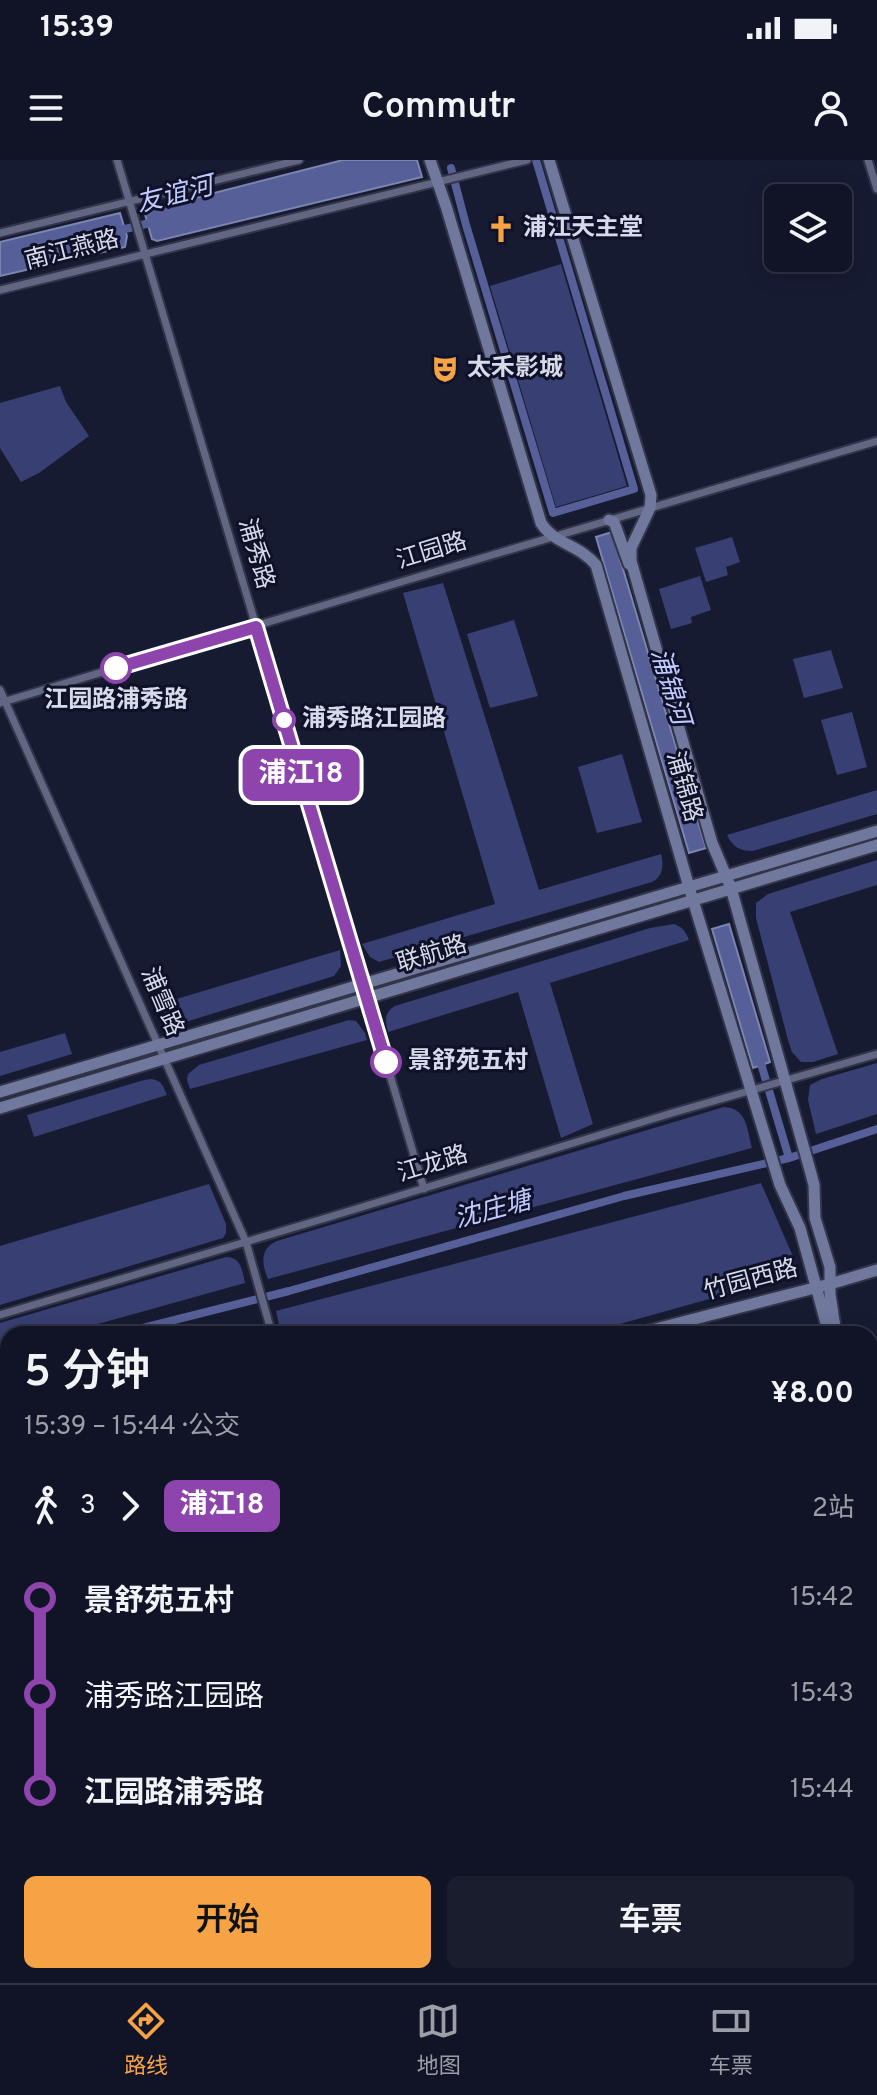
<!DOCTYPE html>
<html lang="zh">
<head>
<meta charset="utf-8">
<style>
	:root { --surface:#111426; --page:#1a1d2e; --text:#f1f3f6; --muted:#9c9ea7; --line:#303343; --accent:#f5a345 }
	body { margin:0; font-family:Overpass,"Noto Sans SC",sans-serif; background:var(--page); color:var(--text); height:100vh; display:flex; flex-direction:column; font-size:30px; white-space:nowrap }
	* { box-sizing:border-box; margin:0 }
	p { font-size:26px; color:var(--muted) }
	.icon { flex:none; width:44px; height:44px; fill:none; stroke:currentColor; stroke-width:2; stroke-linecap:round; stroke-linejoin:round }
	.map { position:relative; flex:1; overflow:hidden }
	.panel { position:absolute; left:0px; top:1166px; width:878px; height:658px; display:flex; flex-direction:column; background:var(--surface); border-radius:24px 24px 0 0; box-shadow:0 4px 20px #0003,0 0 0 2px var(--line) }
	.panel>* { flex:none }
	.badge { padding:0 16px; border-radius:12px; font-size:28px; line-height:52px }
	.fabs { position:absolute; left:764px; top:24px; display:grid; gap:16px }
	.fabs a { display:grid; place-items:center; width:88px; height:88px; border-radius:12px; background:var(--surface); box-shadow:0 4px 20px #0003,0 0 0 2px var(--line); font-size:40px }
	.map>.badge { position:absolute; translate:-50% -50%; box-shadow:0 0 0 4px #fff }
	.legs { display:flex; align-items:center; gap:12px; height:88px; padding:0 24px; font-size:26px }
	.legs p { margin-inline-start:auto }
	.headline { display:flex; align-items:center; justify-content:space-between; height:136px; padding:0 24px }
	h1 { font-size:44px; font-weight:600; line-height:60px }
	.primary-button { display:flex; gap:16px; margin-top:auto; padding:16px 24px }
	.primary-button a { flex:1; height:92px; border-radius:12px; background:var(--accent); color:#111; font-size:32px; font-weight:600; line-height:92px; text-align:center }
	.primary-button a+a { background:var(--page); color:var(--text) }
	ul { padding:0 24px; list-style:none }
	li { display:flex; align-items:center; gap:28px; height:96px; font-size:30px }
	li i { display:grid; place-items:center; width:12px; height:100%; margin:0 10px; background:currentColor }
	li i::after { content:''; width:20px; height:20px; margin:-10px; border:6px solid; border-radius:50%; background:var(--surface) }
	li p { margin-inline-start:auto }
	li:first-child i { background:linear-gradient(#0000 50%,currentColor 0) }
	li:last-child i { background:linear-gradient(currentColor 50%,#0000 0) }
	.status { display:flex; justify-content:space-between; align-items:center; height:56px; padding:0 40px; background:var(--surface); direction:ltr }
	.status svg { height:22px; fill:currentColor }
	header { display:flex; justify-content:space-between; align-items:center; height:104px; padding:0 24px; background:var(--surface); font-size:36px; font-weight:600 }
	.tabs { display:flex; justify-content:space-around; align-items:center; height:112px; border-top:2px solid var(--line); background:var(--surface); font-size:22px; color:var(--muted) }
	.tabs a { display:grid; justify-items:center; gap:4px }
	.tabs .on { color:var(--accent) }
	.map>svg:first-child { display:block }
</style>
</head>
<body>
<div class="status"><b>15:39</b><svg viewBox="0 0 49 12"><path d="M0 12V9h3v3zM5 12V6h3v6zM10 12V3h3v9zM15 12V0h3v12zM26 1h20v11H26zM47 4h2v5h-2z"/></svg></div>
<header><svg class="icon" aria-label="menu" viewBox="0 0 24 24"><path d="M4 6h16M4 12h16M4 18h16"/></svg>Commutr<svg class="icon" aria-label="person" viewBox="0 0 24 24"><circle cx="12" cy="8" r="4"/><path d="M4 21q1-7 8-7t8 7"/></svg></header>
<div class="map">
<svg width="877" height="1823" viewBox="0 0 877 1823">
	<rect width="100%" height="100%" fill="#171b32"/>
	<path fill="#383f72" d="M 561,104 L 627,326 L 556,347 L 490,126 Z
		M 60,226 L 66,242 L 89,276 L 39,313 L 21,322 L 0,288 L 0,243 Z
		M 732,377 L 740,402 L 726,407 L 728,415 L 706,422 L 695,388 Z
		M 700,416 L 711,450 L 691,457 L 692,463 L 671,469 L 659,429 Z
		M 443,423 L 539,730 L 661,694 C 664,705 663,717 652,722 L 379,802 L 370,797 L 362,784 L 495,744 L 403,433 Z
		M 514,460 L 538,536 L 490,548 L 467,474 Z
		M 831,490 L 843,528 L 804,538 L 793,499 Z
		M 852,552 L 867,607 L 837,615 L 821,560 Z
		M 622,594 L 642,662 L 597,673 L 578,607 Z
		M 877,630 L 877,654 L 753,691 C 739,691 733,687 727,675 Z
		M 877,700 L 877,725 L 790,752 L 838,894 L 813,902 L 801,902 L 792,892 L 788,880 L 756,758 L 756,743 L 768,734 Z
		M 674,764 C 683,767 686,772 689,780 L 550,823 L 593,964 L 561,978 L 518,832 L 388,872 C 385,860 384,853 395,846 L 650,768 Z
		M 340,790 L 341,806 L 334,816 L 179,864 C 165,864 160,857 153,846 Z
		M 349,860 L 356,861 L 365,873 L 367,880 L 190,929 L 187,920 L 188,914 L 199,905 Z
		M 65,873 L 72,894 L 0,916 L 0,892 Z
		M 877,903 L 877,954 L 816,974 L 808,940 L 810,925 L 822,919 Z
		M 152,919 C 162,921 163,926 167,935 L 34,977 L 27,955 L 144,920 Z
		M 724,947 C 747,948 747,969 752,988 L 268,1119 C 262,1104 259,1089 277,1081 Z
		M 761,1023 L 795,1101 L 792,1116 L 584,1174 L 281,1174 L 276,1151 Z
		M 209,1024 L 226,1064 L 226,1073 L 223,1078 L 0,1145 L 0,1086 Z
		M 226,1097 C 241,1097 242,1110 245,1123 L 62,1174 L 8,1174 L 8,1189 L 0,1191 L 0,1163 Z
		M 877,1291 L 877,1383 L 872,1379 L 870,1293 Z
		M 8,1464 L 8,1597 L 0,1598 L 0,1466 Z"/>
	<path fill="#565f97" stroke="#7c84b0" stroke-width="2" d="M 343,0 L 417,0 L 422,17 L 157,81 L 152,79 L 144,51 Z
		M 120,53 L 127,76 L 125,87 L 0,116 L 0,82 Z
		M 612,372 L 706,688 L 689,693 L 596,377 Z
		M 729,764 L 770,902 L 753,908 L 712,769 Z"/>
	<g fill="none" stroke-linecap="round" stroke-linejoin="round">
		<path stroke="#565f97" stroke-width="8" d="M 451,8 L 466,65 L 553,353 L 634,329 L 536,0
			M 117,71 L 158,61
			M 759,897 L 789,998
			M 119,1174 L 289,1131 L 624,1036 L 789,998 L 877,969
			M 0,1205 L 8,1202"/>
		<g stroke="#323447" stroke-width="11">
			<path id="street" d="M 117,0 L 424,1029
				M 868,0 L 877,29
				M 0,73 L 299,0
				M 0,130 L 527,0
				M 0,530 L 246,1082 L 272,1174
				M 0,543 C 292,454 584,367 877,281
				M 0,1155 L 336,1055 L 672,953 L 877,894
				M 870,1785 L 877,1782
				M 366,1816 L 367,1823
				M 749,1823 L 771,1816"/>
		</g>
		<g stroke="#323447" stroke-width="15">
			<path id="secondary" d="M 430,0 L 446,46 L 541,363 C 554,384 580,385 596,405 L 689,727 L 780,1025 L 800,1068 L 829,1174
				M 549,0 L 651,335 L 650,348 L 631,388 L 631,401 L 712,683 L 731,728 L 810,1010 L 814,1025 L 815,1058 L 830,1107 L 830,1134 L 836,1174
				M 609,360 L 614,362 L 629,404
				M 0,932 L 877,671
				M 0,948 L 877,685
				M 636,1174 L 830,1124 L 877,1110
				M 0,1345 L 8,1343
				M 870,1421 L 877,1419
				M 870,1472 L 877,1551
				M 870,1570 L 877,1665
				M 0,1629 L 8,1627
				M 0,1641 L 8,1639"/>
		</g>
		<use href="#street" stroke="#616683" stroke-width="7"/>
		<use href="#secondary" stroke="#71789e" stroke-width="11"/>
	</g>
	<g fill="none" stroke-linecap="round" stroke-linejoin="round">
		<g stroke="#fff" stroke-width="18">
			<path id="line-1" d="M 116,508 L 256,467 L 386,902"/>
		</g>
		<use href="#line-1" stroke="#8e44ad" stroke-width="12"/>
	</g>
	<defs>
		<g id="church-bare" transform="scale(2.16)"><path d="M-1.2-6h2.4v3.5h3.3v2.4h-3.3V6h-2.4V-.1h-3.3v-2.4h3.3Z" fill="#f5a345" stroke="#0f1128" stroke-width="2.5" paint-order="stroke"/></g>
		<g id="theatre-bare" transform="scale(2.16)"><path d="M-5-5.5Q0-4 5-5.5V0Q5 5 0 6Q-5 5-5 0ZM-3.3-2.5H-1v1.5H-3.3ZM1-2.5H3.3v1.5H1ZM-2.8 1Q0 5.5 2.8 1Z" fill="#f5a345" stroke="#0f1128" stroke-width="2.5" paint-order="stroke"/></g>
	</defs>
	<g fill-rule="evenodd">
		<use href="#church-bare" x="501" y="69"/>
		<use href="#theatre-bare" x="445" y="209"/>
	</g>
	<g fill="#fff" stroke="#8e44ad" stroke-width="4">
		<circle cx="116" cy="508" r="14"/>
		<circle cx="284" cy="560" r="10"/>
		<circle cx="386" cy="902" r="14"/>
	</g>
	<g text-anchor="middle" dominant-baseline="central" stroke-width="6" stroke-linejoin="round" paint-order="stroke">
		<g font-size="24" font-weight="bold" fill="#d6daea" stroke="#0f1128" text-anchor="start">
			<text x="523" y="69">浦江天主堂</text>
			<text x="467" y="209">太禾影城</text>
		</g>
		<g font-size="24" fill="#d6daea" stroke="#0f1128">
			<text transform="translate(72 91) rotate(-14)">南江燕路</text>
			<text transform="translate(432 392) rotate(-17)">江园路</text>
			<text transform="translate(255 394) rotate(74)">浦秀路</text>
			<text transform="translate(683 627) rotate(74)">浦锦路</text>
			<text transform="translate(432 795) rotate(-17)">联航路</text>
			<text transform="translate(161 842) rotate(67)">浦雪路</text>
			<text transform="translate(433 1005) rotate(-17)">江龙路</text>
			<text transform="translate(751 1121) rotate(-15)">竹园西路</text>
		</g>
		<g font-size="24" font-weight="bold" fill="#d6daea" stroke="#0f1128" text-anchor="start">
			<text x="116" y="541" text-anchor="middle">江园路浦秀路</text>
			<text x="302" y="560">浦秀路江园路</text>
			<text x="408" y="902">景舒苑五村</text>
		</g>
		<g font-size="26" font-style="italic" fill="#c1cbff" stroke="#0f1128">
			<text transform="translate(175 36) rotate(-14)">友谊河</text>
			<text transform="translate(669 527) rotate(73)">浦锦河</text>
			<text transform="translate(493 1051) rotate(-15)">沈庄塘</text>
		</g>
	</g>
</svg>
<div class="fabs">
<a><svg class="icon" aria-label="layers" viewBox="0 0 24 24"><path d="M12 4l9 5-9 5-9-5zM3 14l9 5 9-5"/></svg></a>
</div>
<b class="badge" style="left:301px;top:615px;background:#8e44ad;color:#fff">浦江18</b>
<section class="panel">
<div class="headline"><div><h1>5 分钟</h1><p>15:39 – 15:44 · 公交</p></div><b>¥8.00</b></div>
<div class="legs"><svg class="icon" aria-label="walk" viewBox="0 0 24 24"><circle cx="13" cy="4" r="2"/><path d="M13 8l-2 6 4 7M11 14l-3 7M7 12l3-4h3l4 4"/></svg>3<svg class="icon" aria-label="forward" viewBox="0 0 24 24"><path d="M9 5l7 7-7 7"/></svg><b class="badge" style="background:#8e44ad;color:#fff">浦江18</b><p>2站</p></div>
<ul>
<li><i style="color:#8e44ad"></i><b>景舒苑五村</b><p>15:42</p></li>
<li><i style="color:#8e44ad"></i><span>浦秀路江园路</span><p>15:43</p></li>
<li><i style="color:#8e44ad"></i><b>江园路浦秀路</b><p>15:44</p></li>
</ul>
<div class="primary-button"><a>开始</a><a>车票</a></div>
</section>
</div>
<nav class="tabs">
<a class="on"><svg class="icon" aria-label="directions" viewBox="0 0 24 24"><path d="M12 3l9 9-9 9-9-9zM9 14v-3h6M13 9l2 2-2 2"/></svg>路线</a>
<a><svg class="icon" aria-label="map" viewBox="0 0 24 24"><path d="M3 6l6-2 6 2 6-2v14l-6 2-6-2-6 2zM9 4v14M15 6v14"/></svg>地图</a>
<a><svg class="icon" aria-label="tickets" viewBox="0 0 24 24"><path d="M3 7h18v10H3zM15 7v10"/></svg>车票</a>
</nav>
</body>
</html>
